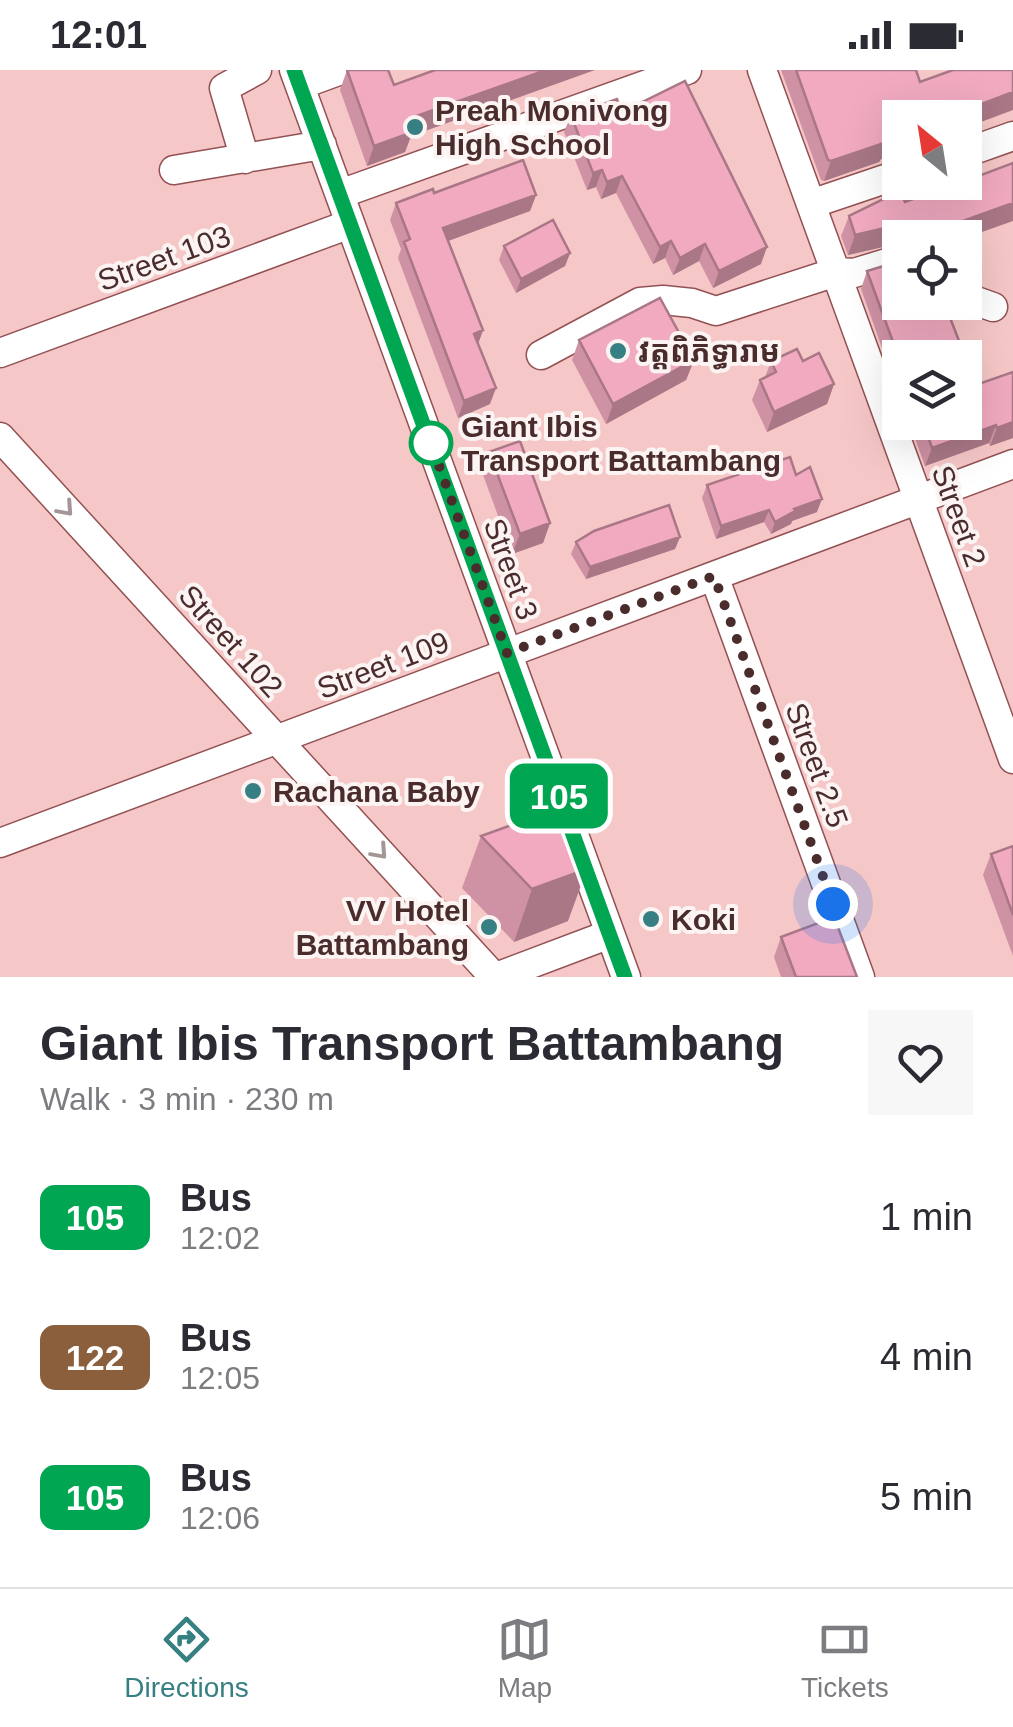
<!DOCTYPE html>
<html lang="en">
<head>
<meta charset="utf-8">
<style>
	:root { --surface:#fff; --page:#f7f7f7; --text:#2b2b33; --muted:#7c7c81; --line:#e1e1e2; --accent:#367f82 }
	body { margin:0; font-family:Helvetica,"Noto Sans Khmer",sans-serif; background:var(--page); color:var(--text); height:100vh; display:flex; flex-direction:column; font-size:38px; white-space:nowrap }
	* { box-sizing:border-box; margin:0 }
	p { font-size:32px; color:var(--muted) }
	.icon { flex:none; width:55px; height:55px; fill:none; stroke:currentColor; stroke-width:2; stroke-linecap:round; stroke-linejoin:round }
	.map { position:relative; height:907px; overflow:hidden }
	.details { display:flex; flex-direction:column; background:var(--surface); flex:1 }
	.details>* { flex:none }
	.badge { padding:0 20px; border-radius:15px; font-size:35px; line-height:65px }
	.needle { width:65px; rotate:330deg }
	.fabs { position:absolute; left:882px; top:30px; display:grid; gap:20px }
	.fabs a { display:grid; place-items:center; width:100px; height:100px; border-radius:0px; background:var(--surface); box-shadow:0 10px 40px #0002; font-size:50px }
	.you { position:absolute; width:50px; height:50px; margin:-25px; border:8px solid #fff; border-radius:50%; background:#1a73e8; box-shadow:0 0 0 15px #1a73e833 }
	.map>.badge { position:absolute; translate:-50% -50%; box-shadow:0 0 0 5px #fff }
	.round { display:grid; place-items:center; flex:none; width:105px; height:105px; border-radius:0px; background:var(--page) }
	.summary { display:flex; align-items:center; justify-content:space-between; height:170px; padding:0 40px }
	h1 { font-size:48px; font-weight:800; line-height:75px }
	ul { padding:0; list-style:none }
	li { display:flex; align-items:center; gap:30px; height:140px; padding:0 40px }
	li div { flex:1 }
	li b { display:block; font-size:38px }
	li em { font-style:normal }
	li .badge { min-width:110px; font-weight:700; text-align:center }
	.status { display:flex; justify-content:space-between; align-items:center; height:70px; padding:0 50px; background:var(--surface); direction:ltr }
	.status svg { height:28px; fill:currentColor }
	.tabs { display:flex; justify-content:space-around; align-items:center; height:140px; border-top:2px solid var(--line); background:var(--surface); font-size:28px; color:var(--muted) }
	.tabs a { display:grid; justify-items:center; gap:5px }
	.tabs .selected { color:var(--accent) }
	.map>svg:first-child { display:block }
</style>
</head>
<body>
<div class="status"><b>12:01</b><svg viewBox="0 0 49 12"><path d="M0 12V9h3v3zM5 12V6h3v6zM10 12V3h3v9zM15 12V0h3v12zM26 1h20v11H26zM47 4h2v5h-2z"/></svg></div>
<div class="map">
<svg width="1013" height="907" viewBox="0 0 1013 907">
	<rect width="100%" height="100%" fill="#f6c7c7"/>
	<g fill="none" stroke-linecap="round" stroke-linejoin="round">
		<g stroke="#935153" stroke-width="31">
			<path id="minor" d="M 294,0 L 626,907
				M 762,0 L 1013,689
				M 300,15 L 341,0
				M 965,83 L 1013,66
				M 245,89 L 224,18 L 257,0
				M 174,100 L 322,75
				M 340,124 L 687,0
				M 811,134 L 900,104
				M 965,227 L 993,237
				M 0,283 L 350,154
				M 541,285 L 640,232 L 663,230 L 692,233 L 716,241 L 836,202 L 854,203 L 900,189
				M 0,367 L 494,907
				M 714,506 L 860,907
				M 0,773 L 1013,394
				M 496,907 L 610,864"/>
		</g>
		<use href="#minor" stroke="#fff" stroke-width="28"/>
	</g>
	<path fill="#cf92a5" d="M 347,0 L 411,66 L 405,82 L 367,96 L 340,20 Z
		M 781,0 L 916,0 L 900,48 L 900,82 L 881,89 L 879,92 L 824,111 L 821,110 Z
		M 622,42 L 761,194 L 713,218 L 699,191 L 673,205 L 665,188 L 653,194 L 616,123 L 601,129 L 596,117 L 587,120 L 564,62 L 571,45 Z
		M 536,125 L 530,141 L 448,171 L 483,260 L 478,274 L 490,334 L 458,348 L 398,188 L 401,179 L 390,150 L 396,133 Z
		M 905,132 L 965,168 L 900,168 L 900,173 L 848,185 L 841,166 L 849,146 Z
		M 504,176 L 570,183 L 565,196 L 516,223 L 499,190 Z
		M 867,201 L 976,315 L 1013,302 L 1013,368 L 990,376 L 989,373 L 925,396 L 909,352 L 965,352 L 900,288 L 900,328 L 861,219 Z
		M 579,270 L 694,290 L 686,310 L 606,354 L 572,290 Z
		M 771,291 L 803,291 L 834,314 L 827,334 L 767,362 L 752,330 L 760,310 L 765,307 Z
		M 489,382 L 550,453 L 543,473 L 512,484 L 482,402 Z
		M 796,405 L 817,442 L 792,451 L 791,454 L 771,464 L 764,452 L 716,469 L 702,428 L 707,415 Z
		M 680,467 L 675,479 L 586,509 L 571,484 L 576,472 Z
		M 481,766 L 568,851 L 514,872 L 462,818 Z
		M 1013,776 L 1013,886 L 983,805 L 991,784 Z
		M 781,867 L 857,907 L 781,907 L 774,887 Z"/>
	<path fill="#a97786" d="M 546,0 L 595,0 L 411,66 L 405,82 L 367,96 L 374,76 L 408,49 Z
		M 1013,22 L 1013,40 L 965,58 L 965,48 L 945,48 Z
		M 900,64 L 900,82 L 881,89 L 879,92 L 824,111 L 831,91 Z
		M 602,100 L 596,117 L 587,120 L 593,103 Z
		M 622,106 L 616,123 L 601,129 L 607,112 Z
		M 536,125 L 530,141 L 437,175 L 443,158 Z
		M 1013,133 L 1013,151 L 965,168 L 923,168 L 924,165 Z
		M 910,152 L 905,168 L 900,168 L 900,173 L 848,185 L 855,165 Z
		M 671,171 L 665,188 L 653,194 L 660,177 Z
		M 705,174 L 699,191 L 673,205 L 680,188 Z
		M 767,177 L 761,194 L 713,218 L 719,201 Z
		M 570,183 L 565,196 L 516,223 L 521,209 Z
		M 483,260 L 477,277 L 474,264 Z
		M 694,290 L 686,310 L 606,354 L 613,334 Z
		M 834,314 L 827,334 L 767,362 L 774,342 Z
		M 496,318 L 490,334 L 458,348 L 464,331 Z
		M 1013,352 L 1013,368 L 990,376 L 997,358 Z
		M 996,355 L 989,373 L 925,396 L 932,378 Z
		M 822,429 L 817,442 L 792,451 L 791,454 L 771,464 L 775,452 L 794,439 Z
		M 769,440 L 764,452 L 716,469 L 721,456 Z
		M 550,453 L 543,473 L 512,484 L 520,464 Z
		M 680,467 L 675,479 L 586,509 L 590,497 Z
		M 587,799 L 568,851 L 514,872 L 532,819 Z"/>
	<path fill="#f1aac0" stroke="#a97786" stroke-width="2.5" d="M 347,0 L 388,0 L 394,15 L 435,0 L 546,0 L 408,49 L 413,62 L 374,76 Z
		M 796,0 L 916,0 L 920,12 L 953,0 L 1013,0 L 1013,22 L 945,48 L 900,48 L 900,64 L 886,69 L 887,72 L 831,91 L 828,90 Z
		M 685,11 L 767,177 L 719,201 L 705,174 L 680,188 L 671,171 L 660,177 L 622,106 L 607,112 L 602,100 L 593,103 L 571,45 L 617,29 L 622,42 Z
		M 523,90 L 536,125 L 443,158 L 483,260 L 474,264 L 496,318 L 464,331 L 404,172 L 410,169 L 396,133 L 433,119 L 434,123 Z
		M 1013,93 L 1013,133 L 924,165 L 920,157 L 910,152 L 855,165 L 849,146 L 900,121 L 905,132 L 960,112 L 965,112 L 965,111 Z
		M 553,150 L 570,183 L 521,209 L 504,176 Z
		M 900,191 L 900,232 L 944,232 L 976,315 L 1013,302 L 1013,352 L 997,358 L 996,355 L 932,378 L 923,352 L 965,352 L 965,288 L 900,288 L 900,291 L 867,201 Z
		M 660,228 L 694,290 L 613,334 L 579,270 Z
		M 797,279 L 803,291 L 819,283 L 834,314 L 774,342 L 760,310 L 776,302 L 771,291 Z
		M 520,371 L 550,453 L 520,464 L 489,382 Z
		M 790,387 L 796,405 L 810,397 L 822,429 L 794,439 L 795,441 L 775,452 L 769,440 L 721,456 L 707,415 Z
		M 669,435 L 680,467 L 590,497 L 576,472 L 594,461 Z
		M 565,736 L 587,799 L 532,819 L 481,766 Z
		M 1013,776 L 1013,845 L 991,784 Z
		M 834,847 L 857,907 L 796,907 L 781,867 Z"/>
	<defs><path id="oneway-chevron" d="M-2-3.5L2.5 0L-2 3.5" fill="none" stroke-width="1.6" stroke-linecap="round" stroke-linejoin="round" transform="scale(2.5)"/></defs>
	<g stroke="#a49696">
		<use href="#oneway-chevron" transform="translate(66 439) rotate(48)"/>
		<use href="#oneway-chevron" transform="translate(380 782) rotate(48)"/>
	</g>
	<g fill="none" stroke-linecap="round" stroke-linejoin="round">
		<g stroke="#fff" stroke-width="22">
			<path id="line" d="M 294,0 L 625,907"/>
		</g>
		<use href="#line" stroke="#00a651" stroke-width="15"/>
		<path stroke="#4a2c2d" stroke-width="10" stroke-dasharray="0 18" d="M 431,373 L 429,368 L 507,583 L 714,506 L 833,834"/>
	</g>
	<g fill="#367f82" stroke="#fcf3f3" stroke-width="4">
		<circle cx="415" cy="57" r="10"/>
		<circle cx="618" cy="281" r="10"/>
		<circle cx="253" cy="721" r="10"/>
		<circle cx="651" cy="849" r="10"/>
		<circle cx="489" cy="857" r="10"/>
	</g>
	<circle fill="#fff" stroke="#00a651" stroke-width="5" cx="431" cy="373" r="20"/>
	<g text-anchor="middle" dominant-baseline="central" stroke-width="8" stroke-linejoin="round" paint-order="stroke">
		<g font-size="30" font-weight="bold" fill="#4a2c2d" stroke="#fcf3f3" text-anchor="start">
			<text x="435" y="40">Preah Monivong<tspan x="435" dy="34">High School</tspan></text>
			<text x="638" y="281">វត្តពិភិទ្ធារាម</text>
			<text x="273" y="721">Rachana Baby</text>
			<text x="469" y="840" text-anchor="end">VV Hotel<tspan x="469" dy="34">Battambang</tspan></text>
			<text x="671" y="849">Koki</text>
		</g>
		<g font-size="30" fill="#4a2c2d" stroke="#fcf3f3">
			<text transform="translate(164 188) rotate(-20)">Street 103</text>
			<text transform="translate(959 446) rotate(70)">Street 2</text>
			<text transform="translate(511 499) rotate(70)">Street 3</text>
			<text transform="translate(231 571) rotate(48)">Street 102</text>
			<text transform="translate(383 595) rotate(-21)">Street 109</text>
			<text transform="translate(817 695) rotate(70)">Street 2.5</text>
		</g>
		<g font-size="30" font-weight="bold" fill="#4a2c2d" stroke="#fcf3f3" text-anchor="start">
			<text x="461" y="356">Giant Ibis<tspan x="461" dy="34">Transport Battambang</tspan></text>
		</g>
	</g>
</svg>
<div class="fabs">
<a><svg class="needle" viewBox="-14 -14 28 28"><path d="M0-13l5 13h-10z" fill="#e53935"/><path d="M0 13l5-13h-10z" fill="#7c7c81"/></svg></a>
<a><svg class="icon" aria-label="locate" viewBox="0 0 24 24"><circle cx="12" cy="12" r="6"/><path d="M12 2v4M12 18v4M2 12h4M18 12h4"/></svg></a>
<a><svg class="icon" aria-label="layers" viewBox="0 0 24 24"><path d="M12 4l9 5-9 5-9-5zM3 14l9 5 9-5"/></svg></a>
</div>
<div class="you" style="left:833px;top:834px"></div>
<b class="badge" style="left:559px;top:726px;background:#00a651;color:#fff">105</b>
</div>
<section class="details">
<div class="summary"><div><h1>Giant Ibis Transport Battambang</h1><p>Walk · 3 min · 230 m</p></div><a class="round"><svg class="icon" aria-label="heart" viewBox="0 0 24 24"><path d="M12 20l-8-8c-3-5 5-10 8-4 3-6 11-1 8 4z"/></svg></a></div>
<ul>
<li><span class="badge" style="background:#00a651;color:#fff">105</span><div><b>Bus</b><p>12:02</p></div><em>1 min</em></li>
<li><span class="badge" style="background:#8b5e3c;color:#fff">122</span><div><b>Bus</b><p>12:05</p></div><em>4 min</em></li>
<li><span class="badge" style="background:#00a651;color:#fff">105</span><div><b>Bus</b><p>12:06</p></div><em>5 min</em></li>
</ul>
</section>
<nav class="tabs">
<a class="selected"><svg class="icon" aria-label="directions" viewBox="0 0 24 24"><path d="M12 3l9 9-9 9-9-9zM9 14v-3h6M13 9l2 2-2 2"/></svg>Directions</a>
<a><svg class="icon" aria-label="map" viewBox="0 0 24 24"><path d="M3 6l6-2 6 2 6-2v14l-6 2-6-2-6 2zM9 4v14M15 6v14"/></svg>Map</a>
<a><svg class="icon" aria-label="tickets" viewBox="0 0 24 24"><path d="M3 7h18v10H3zM15 7v10"/></svg>Tickets</a>
</nav>
</body>
</html>
